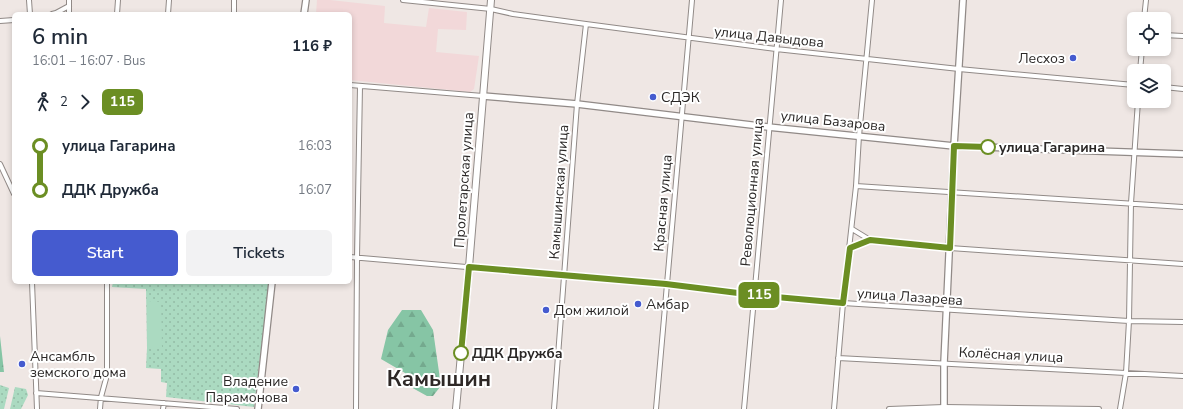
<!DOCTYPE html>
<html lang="en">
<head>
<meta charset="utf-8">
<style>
	:root { --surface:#fff; --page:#f2f2f3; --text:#1f2937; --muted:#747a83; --accent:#455bcf }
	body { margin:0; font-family:"Nunito Sans",sans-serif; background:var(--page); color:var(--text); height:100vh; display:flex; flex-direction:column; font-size:15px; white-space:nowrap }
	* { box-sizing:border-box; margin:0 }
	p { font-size:13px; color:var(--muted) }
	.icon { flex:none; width:22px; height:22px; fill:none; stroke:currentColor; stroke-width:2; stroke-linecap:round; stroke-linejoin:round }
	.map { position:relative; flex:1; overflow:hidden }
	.side { position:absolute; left:12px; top:12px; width:340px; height:272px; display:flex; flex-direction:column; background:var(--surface); border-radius:6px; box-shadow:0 2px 6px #0003 }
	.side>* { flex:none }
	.badge { padding:0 8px; border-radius:6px; font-size:14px; line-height:26px }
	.fabs { position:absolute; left:1127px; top:12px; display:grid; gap:8px }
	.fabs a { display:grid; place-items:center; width:44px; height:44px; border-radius:6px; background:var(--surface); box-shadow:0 2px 6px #0003; font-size:20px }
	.map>.badge { position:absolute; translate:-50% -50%; box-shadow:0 0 0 2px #fff }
	.legs { display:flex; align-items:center; gap:6px; height:44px; padding:0 20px; font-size:13px }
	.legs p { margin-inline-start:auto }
	.summary { display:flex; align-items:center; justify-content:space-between; height:68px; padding:0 20px }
	h1 { font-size:22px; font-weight:600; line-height:30px }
	.button { display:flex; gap:8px; margin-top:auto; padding:8px 20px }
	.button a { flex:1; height:46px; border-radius:6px; background:var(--accent); color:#fff; font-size:16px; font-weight:600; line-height:46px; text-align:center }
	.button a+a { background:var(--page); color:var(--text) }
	ul { padding:0 20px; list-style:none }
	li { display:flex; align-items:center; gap:14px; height:44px; font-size:15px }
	li i { display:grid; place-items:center; width:6px; height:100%; margin:0 5px; background:currentColor }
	li i::after { content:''; width:10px; height:10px; margin:-5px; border:3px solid; border-radius:50%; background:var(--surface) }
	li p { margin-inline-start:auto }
	li:first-child i { background:linear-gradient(#0000 50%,currentColor 0) }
	li:last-child i { background:linear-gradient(currentColor 50%,#0000 0) }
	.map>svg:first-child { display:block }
</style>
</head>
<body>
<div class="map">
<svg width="1183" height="409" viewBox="0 0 1183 409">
	<defs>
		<pattern id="green-dots" width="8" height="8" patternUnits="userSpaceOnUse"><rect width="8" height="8" fill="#abdac1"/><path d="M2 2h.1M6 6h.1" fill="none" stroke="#93bba6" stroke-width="1.8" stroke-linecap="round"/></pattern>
		<pattern id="forest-firs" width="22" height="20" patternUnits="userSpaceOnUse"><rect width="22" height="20" fill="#86c5a5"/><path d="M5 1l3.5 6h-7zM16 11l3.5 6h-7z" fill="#74a98e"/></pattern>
	</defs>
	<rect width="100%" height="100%" fill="#efe7e4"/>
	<path fill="#f2d8d9" d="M 317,0 L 330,0 L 385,6 L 384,23 L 426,27 L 429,8 L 467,12 L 466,30 L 438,29 L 436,52 L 479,56 L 474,89 L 470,92 L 350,80 L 350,14 L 316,14 Z"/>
	<path fill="url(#green-dots)" d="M 113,282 L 269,282 L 254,407 L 166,397 L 167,383 L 161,382 L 161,369 L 146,368 L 147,348 L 146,289 L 112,287 Z
		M 0,385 L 9,388 L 4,409 L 0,409 Z
		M 15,387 L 26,389 L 28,395 L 21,409 L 10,409 Z"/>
	<path fill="url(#forest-firs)" d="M 402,310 L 421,310 L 433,330 L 440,379 L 440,387 L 433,396 L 427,396 L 409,386 L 405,373 L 381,359 L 388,330 Z
		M 0,336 L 4,372 L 0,372 Z"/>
	<path fill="#abdac1" d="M 148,301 L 161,302 L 162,348 L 147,348 Z"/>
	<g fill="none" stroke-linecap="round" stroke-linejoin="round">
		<g stroke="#918a87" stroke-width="6">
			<path id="street" d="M 29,0 L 30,14
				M 403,0 L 491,9 L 513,14 L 586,24 L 776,49 L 959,69 L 1134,85
				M 52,14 L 56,13 L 69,6
				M 69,14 L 69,0
				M 117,14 L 118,0
				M 168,14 L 169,0
				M 234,14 L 234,0
				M 1144,19 L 1146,0
				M 0,21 L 14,20
				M 1164,35 L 1183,36
				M 1140,71 L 1142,49
				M 350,85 L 483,96
				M 1164,87 L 1183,89
				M 0,164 L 14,194
				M 856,186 L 1183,207
				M 852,229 L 870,240
				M 850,248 L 870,240 L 950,248 L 1183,264
				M 350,257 L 666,284 L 754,295 L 843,303 L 1129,321 L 1183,322
				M 32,282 L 37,409
				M 838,358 L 1183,376
				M 36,393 L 237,409
				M 100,409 L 101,397 L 107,375 L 107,282
				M 163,409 L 164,403
				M 356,409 L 357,257 L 360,86
				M 554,409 L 577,104 L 586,24
				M 656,409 L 692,0
				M 744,409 L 781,0
				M 834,409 L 843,303 L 856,186 L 859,136 L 872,0
				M 889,409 L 944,407 L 1099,409
				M 1120,409 L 1126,373 L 1129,321 L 1131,203 L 1138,101"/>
		</g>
		<g stroke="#918a87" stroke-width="8">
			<path id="secondary" d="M 304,14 L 306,0
				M 483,96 L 577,104 L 768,127 L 954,146 L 1183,154
				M 258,409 L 272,282
				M 944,409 L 944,363 L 954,146 L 963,0"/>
		</g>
		<g stroke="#918a87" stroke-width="8">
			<path id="primary" d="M 456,409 L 469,267 L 491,0"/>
		</g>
		<use href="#street" stroke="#fff" stroke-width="4"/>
		<use href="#secondary" stroke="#fff" stroke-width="5.5"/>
		<use href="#primary" stroke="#fff" stroke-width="6"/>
	</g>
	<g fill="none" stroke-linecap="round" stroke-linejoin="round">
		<g stroke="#fff" stroke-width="9">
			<path id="line-1" d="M 461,353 L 469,267 L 666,284 L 754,295 L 843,303 L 850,248 L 870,240 L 950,248 L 954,146 L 988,147"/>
		</g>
		<use href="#line-1" stroke="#6b8e23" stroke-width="6"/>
	</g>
	<g fill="#455bcf" stroke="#fff" stroke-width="1.5">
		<circle cx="1073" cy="58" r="4"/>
		<circle cx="653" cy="97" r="4"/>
		<circle cx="638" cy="304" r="4"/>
		<circle cx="546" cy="310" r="4"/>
		<circle cx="22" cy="364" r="4"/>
		<circle cx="296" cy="389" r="4"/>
	</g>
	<g fill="#fff" stroke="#6b8e23" stroke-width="2">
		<circle cx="988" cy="147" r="7"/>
		<circle cx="461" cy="353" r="7"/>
	</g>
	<g text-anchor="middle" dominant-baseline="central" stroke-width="4" stroke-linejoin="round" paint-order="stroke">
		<g font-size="14" fill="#2b2827" stroke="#fff">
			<text transform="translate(769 37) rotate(6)">улица Давыдова</text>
			<text transform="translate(833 121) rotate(6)">улица Базарова</text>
			<text transform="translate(464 180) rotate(-86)">Пролетарская улица</text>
			<text transform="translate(559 192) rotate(-86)">Камышинская улица</text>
			<text transform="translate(752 192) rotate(-85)">Революционная улица</text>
			<text transform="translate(663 203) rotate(-85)">Красная улица</text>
			<text transform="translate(910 297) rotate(4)">улица Лазарева</text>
			<text transform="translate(1011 355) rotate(3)">Колёсная улица</text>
		</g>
		<g font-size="14" fill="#2b2827" stroke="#fff" text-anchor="start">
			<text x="1065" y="58" text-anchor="end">Лесхоз</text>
			<text x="661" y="97">СДЭК</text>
			<text x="646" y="304">Амбар</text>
			<text x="554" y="310">Дом жилой</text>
			<text x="30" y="356">Ансамбль<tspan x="30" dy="16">земского дома</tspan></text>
			<text x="288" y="381" text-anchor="end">Владение<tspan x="288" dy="16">Парамонова</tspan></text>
		</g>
		<g font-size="14" font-weight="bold" fill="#2b2827" stroke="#fff" text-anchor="start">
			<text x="999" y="147">улица Гагарина</text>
			<text x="472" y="353">ДДК Дружба</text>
		</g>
		<g font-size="22" font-weight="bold" fill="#2e2826" stroke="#fff">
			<text x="439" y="379">Камышин</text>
		</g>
	</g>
</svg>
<div class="fabs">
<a><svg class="icon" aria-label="locate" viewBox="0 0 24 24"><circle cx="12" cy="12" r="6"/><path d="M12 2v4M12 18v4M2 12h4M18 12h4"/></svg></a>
<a><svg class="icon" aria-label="layers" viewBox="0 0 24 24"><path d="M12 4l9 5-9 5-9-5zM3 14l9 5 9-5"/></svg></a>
</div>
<b class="badge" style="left:759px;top:295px;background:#6b8e23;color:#fff">115</b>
<section class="side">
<div class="summary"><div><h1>6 min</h1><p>16:01 – 16:07 · Bus</p></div><b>116 ₽</b></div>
<div class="legs"><svg class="icon" aria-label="walk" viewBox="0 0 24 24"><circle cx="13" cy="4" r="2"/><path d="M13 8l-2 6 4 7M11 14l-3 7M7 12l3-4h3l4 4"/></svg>2<svg class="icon" aria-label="forward" viewBox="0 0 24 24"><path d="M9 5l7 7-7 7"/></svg><b class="badge" style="background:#6b8e23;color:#fff">115</b></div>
<ul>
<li><i style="color:#6b8e23"></i><b>улица Гагарина</b><p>16:03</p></li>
<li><i style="color:#6b8e23"></i><b>ДДК Дружба</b><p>16:07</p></li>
</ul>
<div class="button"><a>Start</a><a>Tickets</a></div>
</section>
</div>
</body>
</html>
